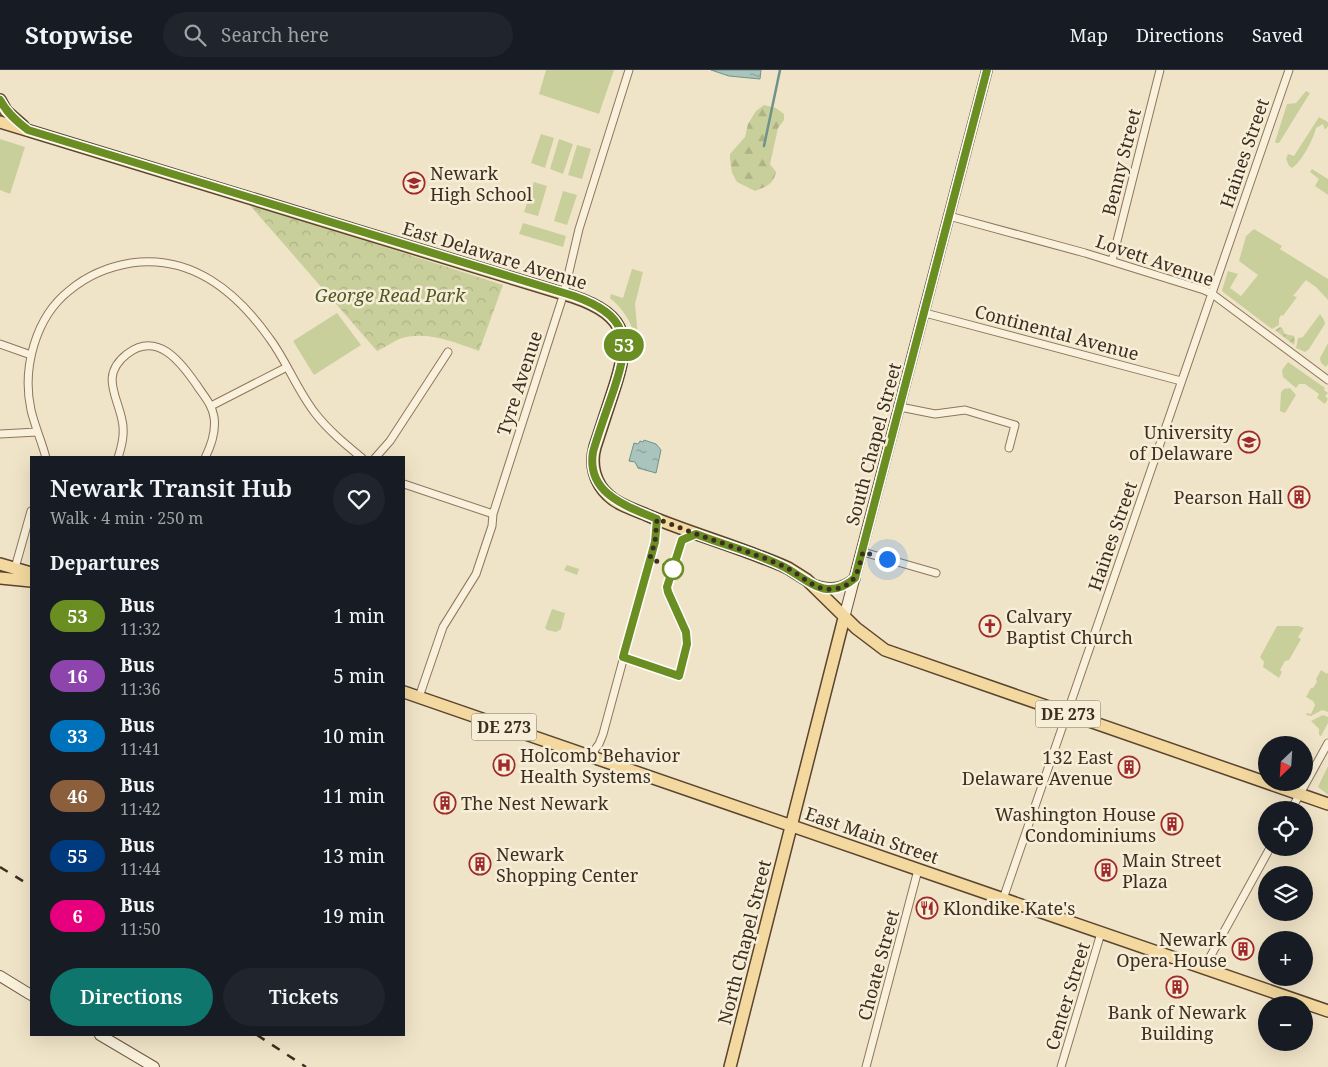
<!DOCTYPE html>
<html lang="en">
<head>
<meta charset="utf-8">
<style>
	:root { --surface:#171b24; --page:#20242c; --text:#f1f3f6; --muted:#9ea1a6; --line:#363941; --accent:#0f766e }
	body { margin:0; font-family:"Noto Serif",serif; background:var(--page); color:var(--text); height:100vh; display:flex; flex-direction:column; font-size:19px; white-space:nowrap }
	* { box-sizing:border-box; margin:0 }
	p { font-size:16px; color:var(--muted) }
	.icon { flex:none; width:28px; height:28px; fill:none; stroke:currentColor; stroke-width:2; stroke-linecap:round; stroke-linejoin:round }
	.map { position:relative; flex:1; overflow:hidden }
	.details { position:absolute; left:30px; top:386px; width:375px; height:580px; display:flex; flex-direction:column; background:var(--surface); border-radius:0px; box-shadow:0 5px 20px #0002 }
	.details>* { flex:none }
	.badge { padding:0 10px; border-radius:16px; font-size:18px; line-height:32px }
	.needle { width:32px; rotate:205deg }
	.buttons { position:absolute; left:1258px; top:666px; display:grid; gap:10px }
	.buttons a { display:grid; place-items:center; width:55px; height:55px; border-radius:50%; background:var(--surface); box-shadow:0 5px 20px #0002; font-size:25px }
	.you { position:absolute; width:25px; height:25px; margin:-12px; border:4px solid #fff; border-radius:50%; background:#1a73e8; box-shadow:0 0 0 8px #1a73e833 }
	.map>.badge { position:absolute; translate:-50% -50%; box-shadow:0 0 0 2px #fff }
	h2 { padding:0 20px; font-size:19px; line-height:45px }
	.round { display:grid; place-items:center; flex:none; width:52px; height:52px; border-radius:26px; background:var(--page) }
	.headline { display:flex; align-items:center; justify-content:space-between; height:85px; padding:0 20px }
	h1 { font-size:24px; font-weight:600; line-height:38px }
	.primary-button { display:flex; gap:10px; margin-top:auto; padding:10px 20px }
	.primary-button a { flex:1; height:58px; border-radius:30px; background:var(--accent); color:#fff; font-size:20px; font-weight:600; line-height:58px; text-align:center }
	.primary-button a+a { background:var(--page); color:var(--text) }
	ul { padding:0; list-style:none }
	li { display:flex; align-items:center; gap:15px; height:60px; padding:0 20px }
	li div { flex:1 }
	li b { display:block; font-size:19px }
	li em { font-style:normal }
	li .badge { min-width:55px; font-weight:700; text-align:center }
	header { display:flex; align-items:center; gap:30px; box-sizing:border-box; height:70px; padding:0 25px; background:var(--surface); border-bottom:1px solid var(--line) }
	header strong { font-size:24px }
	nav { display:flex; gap:28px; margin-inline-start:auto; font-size:18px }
	.search { width:350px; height:45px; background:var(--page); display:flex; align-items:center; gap:12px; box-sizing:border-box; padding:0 18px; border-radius:28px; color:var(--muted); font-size:19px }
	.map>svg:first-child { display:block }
</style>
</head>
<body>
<header>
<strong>Stopwise</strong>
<div class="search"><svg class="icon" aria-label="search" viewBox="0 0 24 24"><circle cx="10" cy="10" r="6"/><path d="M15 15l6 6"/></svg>Search here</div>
<nav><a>Map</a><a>Directions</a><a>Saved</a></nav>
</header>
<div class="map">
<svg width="1328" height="997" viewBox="0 0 1328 997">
	<defs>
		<pattern id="forest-firs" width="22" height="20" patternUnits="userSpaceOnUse" patternTransform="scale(1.25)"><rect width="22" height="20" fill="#c9cf9b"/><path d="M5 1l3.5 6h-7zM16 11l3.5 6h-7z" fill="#aeb285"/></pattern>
		<pattern id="park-crowns" width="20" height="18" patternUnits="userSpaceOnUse" patternTransform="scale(1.25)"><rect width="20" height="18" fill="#c9cf9b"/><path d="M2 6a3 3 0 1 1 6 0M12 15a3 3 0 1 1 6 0" fill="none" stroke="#aeb285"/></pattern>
		<pattern id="garden-furrows" width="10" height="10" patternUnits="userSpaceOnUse" patternTransform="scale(1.25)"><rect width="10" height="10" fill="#c9cf9b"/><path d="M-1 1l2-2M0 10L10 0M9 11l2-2" fill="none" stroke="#aeb285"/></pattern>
		<pattern id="water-ripples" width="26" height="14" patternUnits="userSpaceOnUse" patternTransform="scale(1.25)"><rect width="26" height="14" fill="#a9c4bc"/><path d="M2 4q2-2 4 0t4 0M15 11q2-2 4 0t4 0" fill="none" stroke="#8ba098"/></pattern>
	</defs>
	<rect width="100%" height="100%" fill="#f0e4c8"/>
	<path fill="#c9cf9b" d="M 546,0 L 614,0 L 599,44 L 539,24 Z
		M 1306,21 L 1310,23 L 1279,73 L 1276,73 L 1275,72 L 1287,34 L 1296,33 Z
		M 1319,47 L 1328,52 L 1328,56 L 1325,60 L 1323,54 L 1316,58 C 1314,68 1301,93 1292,98 L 1289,96 L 1286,89 L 1288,84 L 1294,86 Z
		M 541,64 L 554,68 L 545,98 L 531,93 Z
		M 0,69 L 25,77 L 10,124 L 0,120 Z
		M 559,69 L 573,74 L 563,104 L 550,99 Z
		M 577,75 L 591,79 L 582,109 L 568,105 Z
		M 1312,99 L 1328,109 L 1328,125 L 1315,116 L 1319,109 L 1310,102 Z
		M 534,112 L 547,116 L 538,146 L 524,142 Z
		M 563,121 L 577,125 L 567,155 L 554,151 Z
		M 523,153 L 566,166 L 563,177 L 519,164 Z
		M 1254,159 L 1282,176 L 1280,179 L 1328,209 L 1328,230 L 1316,217 L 1306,210 L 1293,226 L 1297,227 L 1283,246 L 1281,245 L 1279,249 L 1279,255 L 1272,259 L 1223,222 L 1222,220 L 1228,201 L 1238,204 L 1230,218 L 1241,226 L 1258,205 L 1239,191 L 1246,166 Z
		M 632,199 L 643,202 L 635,234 L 638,266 L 635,266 C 630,250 623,239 610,228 L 611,224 L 623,228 Z
		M 337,243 L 361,275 L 314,305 L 293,271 Z
		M 1320,244 L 1324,250 L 1325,254 L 1309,279 L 1305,282 L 1296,278 L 1298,268 L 1303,267 Z
		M 1328,273 L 1328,294 L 1326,297 L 1321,293 L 1320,288 Z
		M 1288,292 L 1325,318 L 1324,320 L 1328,323 L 1325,326 L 1328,329 L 1325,334 L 1317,328 L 1319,324 L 1305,314 L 1299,314 L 1296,318 L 1283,307 L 1282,300 Z
		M 1290,318 L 1296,325 L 1285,343 L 1280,341 L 1281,322 L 1284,319 Z
		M 567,495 L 579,499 L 577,505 L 564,500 Z
		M 552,539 L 565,543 L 561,559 L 556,562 L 547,560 L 545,558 Z
		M 1277,556 L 1299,556 L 1304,558 L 1298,567 L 1301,569 L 1289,590 L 1285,591 L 1280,600 L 1282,602 L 1279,608 L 1263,597 L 1264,592 L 1260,587 Z
		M 1321,600 L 1327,604 L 1328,602 L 1328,642 L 1322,640 L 1311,646 L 1306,645 L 1307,643 L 1311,644 L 1315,635 L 1313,631 L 1306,627 L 1311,618 L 1313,618 L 1317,612 L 1316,609 Z
		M 1323,645 L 1328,647 L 1328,653 L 1321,666 L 1319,665 L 1319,659 L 1311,651 Z
		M 1328,696 L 1328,725 L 1318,717 Z"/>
	<path fill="url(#forest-firs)" d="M 764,35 L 776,38 L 784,44 L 784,50 L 778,58 L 770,94 L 776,102 C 773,115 767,116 755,121 L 737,112 L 732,103 L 730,89 L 730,84 L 745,67 L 748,54 L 756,41 Z"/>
	<path fill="url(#park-crowns)" d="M 248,133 L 503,215 L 479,281 C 454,272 428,261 402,268 C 394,271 385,277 377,281 Z"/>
	<path fill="url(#garden-furrows)" d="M 1280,257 L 1282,258 L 1285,264 L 1294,266 L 1295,271 L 1294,275 L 1275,260 Z"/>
	<path fill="url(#water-ripples)" stroke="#6f938a" d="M 711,0 L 761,0 L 760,9 L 729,6 Z
		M 644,370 L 656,374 L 661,380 L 656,403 L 638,398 L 635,392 L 629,391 L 634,373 L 638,374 L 640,371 L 643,372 Z"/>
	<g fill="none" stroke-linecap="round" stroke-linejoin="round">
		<path stroke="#6f938a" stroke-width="2.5" d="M 764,76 L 780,0"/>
		<g stroke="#8d765c" stroke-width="9">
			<path id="street" d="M 949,146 L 1085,183 L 1204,220 L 1211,223 L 1328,310
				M 1112,191 L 1160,0
				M 925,243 L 1181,311
				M 0,274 L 31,285
				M 211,336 L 287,297
				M 900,337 L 935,344 L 965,340 L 1015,355 L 1009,378
				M 0,364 L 37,362
				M 46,388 C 42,372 35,357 31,340 C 22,299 35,247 70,220 C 88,205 107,197 131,193 C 191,184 237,222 270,269 C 287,292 297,320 315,343 C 328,360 345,374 362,388
				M 118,388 C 122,375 125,363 122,350 C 117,325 100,305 127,284 C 157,261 180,291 196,314 C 203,325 212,334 214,347 C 216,360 211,376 205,388
				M 375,388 L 390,371 L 448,282
				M 404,414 L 493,444
				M 863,482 L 936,503
				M 15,498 L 31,441
				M 419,627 L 443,557 L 476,504 L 492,456 L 493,444 L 564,223 L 579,159 L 629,0
				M 590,686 L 599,674 L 603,664 L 655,472 L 657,449
				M 1291,740 L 1328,673
				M 1003,829 L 1289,0
				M 1204,898 L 1270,778
				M 866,997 L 918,800
				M 1061,997 L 1101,863"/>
		</g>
		<g stroke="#6f573f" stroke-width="12">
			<path id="secondary" d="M 811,514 C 829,520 841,520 855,508
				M 844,548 L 987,0
				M 0,906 L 31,925
				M 100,965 L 154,997"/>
		</g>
		<g stroke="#5b4430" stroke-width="14">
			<path id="primary" d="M 0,30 L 6,41 L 23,56
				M 0,52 L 574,227 C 630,246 630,271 613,322 C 607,340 601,359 595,377 C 590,395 595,413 608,425 C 619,436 636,440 649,446 C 695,465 743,478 788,498 L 807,510 L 856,558 L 885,580 L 1328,734
				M 0,494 L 31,503
				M 0,508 L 31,511
				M 404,622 L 1328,941
				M 730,997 L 844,548"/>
		</g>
		<use href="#street" stroke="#faf1dc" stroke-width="7"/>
		<use href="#secondary" stroke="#faf1dc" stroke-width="10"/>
		<use href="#primary" stroke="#f3d9a0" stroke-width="11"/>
		<path stroke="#3d2e20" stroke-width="2.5" stroke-dasharray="9 9" stroke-linecap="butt" d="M 0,797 L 31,816
			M 257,965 L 306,997"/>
	</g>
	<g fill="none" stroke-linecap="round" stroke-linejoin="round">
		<g stroke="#fff" stroke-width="11">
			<path id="line" d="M 0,30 C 7,43 16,51 28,60 L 574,226 C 628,245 631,269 614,319 C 607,340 599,361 593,382 C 586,424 627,436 657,449 L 655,472 L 623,587 L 679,606 L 687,574 L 686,562 L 668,522 L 667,517 L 682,470 L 696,464 C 724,475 753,482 780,495 C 796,502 811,517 827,519 C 838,520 847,515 855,508 L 987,0"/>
		</g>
		<use href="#line" stroke="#6b8e23" stroke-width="8"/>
		<path stroke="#3d2e20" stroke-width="5" stroke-dasharray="0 9" d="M 673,499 L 650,488 L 655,472 L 657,449 C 679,457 700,466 722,473 C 744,481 767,488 787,498 C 803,506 816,522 835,519 C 857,515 858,500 863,482 L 887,489"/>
	</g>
	<defs>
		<g id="school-ring" transform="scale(1.125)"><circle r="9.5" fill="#f7eed8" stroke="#9e2a2b" stroke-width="1.5"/><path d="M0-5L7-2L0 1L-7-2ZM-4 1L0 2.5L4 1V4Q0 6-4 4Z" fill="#9e2a2b"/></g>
		<g id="university-ring" transform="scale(1.125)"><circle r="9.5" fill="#f7eed8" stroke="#9e2a2b" stroke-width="1.5"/><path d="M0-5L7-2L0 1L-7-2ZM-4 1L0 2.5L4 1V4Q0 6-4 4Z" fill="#9e2a2b"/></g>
		<g id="building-ring" transform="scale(1.125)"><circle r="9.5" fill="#f7eed8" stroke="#9e2a2b" stroke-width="1.5"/><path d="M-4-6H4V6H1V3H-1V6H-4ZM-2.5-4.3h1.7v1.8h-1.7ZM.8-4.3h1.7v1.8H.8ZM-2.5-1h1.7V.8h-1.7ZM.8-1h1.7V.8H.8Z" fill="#9e2a2b"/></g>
		<g id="church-ring" transform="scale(1.125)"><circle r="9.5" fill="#f7eed8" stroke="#9e2a2b" stroke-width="1.5"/><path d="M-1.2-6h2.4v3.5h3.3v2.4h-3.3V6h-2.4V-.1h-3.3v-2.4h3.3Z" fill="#9e2a2b"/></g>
		<g id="hospital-ring" transform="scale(1.125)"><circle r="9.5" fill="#f7eed8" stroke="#9e2a2b" stroke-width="1.5"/><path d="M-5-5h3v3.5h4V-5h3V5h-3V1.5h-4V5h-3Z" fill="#9e2a2b"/></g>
		<g id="restaurant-ring" transform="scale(1.125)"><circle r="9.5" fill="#f7eed8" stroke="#9e2a2b" stroke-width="1.5"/><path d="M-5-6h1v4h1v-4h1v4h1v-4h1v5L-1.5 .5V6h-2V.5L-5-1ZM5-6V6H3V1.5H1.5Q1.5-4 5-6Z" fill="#9e2a2b"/></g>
	</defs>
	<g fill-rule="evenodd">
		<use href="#school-ring" x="414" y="113"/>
		<use href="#university-ring" x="1249" y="372"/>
		<use href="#building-ring" x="1299" y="427"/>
		<use href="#church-ring" x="990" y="556"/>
		<use href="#hospital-ring" x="504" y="695"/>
		<use href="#building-ring" x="1129" y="697"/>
		<use href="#building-ring" x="445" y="733"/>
		<use href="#building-ring" x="1172" y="754"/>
		<use href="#building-ring" x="480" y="794"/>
		<use href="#building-ring" x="1106" y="800"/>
		<use href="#restaurant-ring" x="927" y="838"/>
		<use href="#building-ring" x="1243" y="879"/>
		<use href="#building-ring" x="1177" y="917"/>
	</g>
	<circle fill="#fff" stroke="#6b8e23" stroke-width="2.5" cx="673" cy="499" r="10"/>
	<g text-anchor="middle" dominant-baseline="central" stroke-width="5" stroke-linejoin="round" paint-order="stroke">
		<g fill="#f7eed8" stroke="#756857" stroke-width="1">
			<rect x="1035.5" y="630.5" width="65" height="27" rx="4"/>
			<rect x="471.5" y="643.5" width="65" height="27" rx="4"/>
		</g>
		<g font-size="16" font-weight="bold" fill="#3d2e20">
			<text x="1068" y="644">DE 273</text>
			<text x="504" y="657">DE 273</text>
		</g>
		<g font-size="18" fill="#3d2e20" stroke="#f7eed8">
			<text transform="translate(1244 83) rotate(-71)">Haines Street</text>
			<text transform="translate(1121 92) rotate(-76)">Benny Street</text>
			<text transform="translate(495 185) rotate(17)">East Delaware Avenue</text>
			<text transform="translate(1155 190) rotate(19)">Lovett Avenue</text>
			<text transform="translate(1057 262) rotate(15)">Continental Avenue</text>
			<text transform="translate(519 313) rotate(-72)">Tyre Avenue</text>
			<text transform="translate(873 374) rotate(-75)">South Chapel Street</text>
			<text transform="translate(1112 466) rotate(-71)">Haines Street</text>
			<text transform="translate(872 765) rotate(19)">East Main Street</text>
			<text transform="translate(744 872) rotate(-76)">North Chapel Street</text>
			<text transform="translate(878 895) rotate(-75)">Choate Street</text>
			<text transform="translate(1067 926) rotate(-73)">Center Street</text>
		</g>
		<g font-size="18" fill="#3d2e20" stroke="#f7eed8" text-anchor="start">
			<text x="430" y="103">Newark<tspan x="430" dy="21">High School</tspan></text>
			<text x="1233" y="362" text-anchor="end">University<tspan x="1233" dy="21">of Delaware</tspan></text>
			<text x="1283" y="427" text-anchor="end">Pearson Hall</text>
			<text x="1006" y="546">Calvary<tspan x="1006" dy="21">Baptist Church</tspan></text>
			<text x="520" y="685">Holcomb Behavior<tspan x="520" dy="21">Health Systems</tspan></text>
			<text x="1113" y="687" text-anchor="end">132 East<tspan x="1113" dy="21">Delaware Avenue</tspan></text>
			<text x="461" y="733">The Nest Newark</text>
			<text x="1156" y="744" text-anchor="end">Washington House<tspan x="1156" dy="21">Condominiums</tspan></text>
			<text x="496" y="784">Newark<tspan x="496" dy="21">Shopping Center</tspan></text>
			<text x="1122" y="790">Main Street<tspan x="1122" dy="21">Plaza</tspan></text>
			<text x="943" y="838">Klondike Kate's</text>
			<text x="1227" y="869" text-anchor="end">Newark<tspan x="1227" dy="21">Opera House</tspan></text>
			<text x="1177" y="942" text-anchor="middle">Bank of Newark<tspan x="1177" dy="21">Building</tspan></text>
		</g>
		<g font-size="18" font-style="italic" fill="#4d5a26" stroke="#f7eed8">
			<text x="390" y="225">George Read Park</text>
		</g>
	</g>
</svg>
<div class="buttons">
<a><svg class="needle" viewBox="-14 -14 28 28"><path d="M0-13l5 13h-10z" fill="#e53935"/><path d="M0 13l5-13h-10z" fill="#9ea1a6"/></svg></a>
<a><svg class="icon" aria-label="locate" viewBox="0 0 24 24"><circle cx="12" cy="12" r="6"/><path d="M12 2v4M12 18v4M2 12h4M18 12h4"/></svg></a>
<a><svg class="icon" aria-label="layers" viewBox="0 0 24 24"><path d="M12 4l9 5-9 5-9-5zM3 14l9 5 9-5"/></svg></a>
<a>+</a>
<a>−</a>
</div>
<div class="you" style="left:887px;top:489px"></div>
<b class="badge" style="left:624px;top:275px;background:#6b8e23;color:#fff">53</b>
<section class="details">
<div class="headline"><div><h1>Newark Transit Hub</h1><p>Walk · 4 min · 250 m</p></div><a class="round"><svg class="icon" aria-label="heart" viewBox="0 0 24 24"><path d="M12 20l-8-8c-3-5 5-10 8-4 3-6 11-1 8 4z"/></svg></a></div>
<h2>Departures</h2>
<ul>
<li><span class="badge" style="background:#6b8e23;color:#fff">53</span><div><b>Bus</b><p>11:32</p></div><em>1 min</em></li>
<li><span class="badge" style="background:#8e44ad;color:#fff">16</span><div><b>Bus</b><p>11:36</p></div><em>5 min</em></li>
<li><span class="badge" style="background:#0072bc;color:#fff">33</span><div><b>Bus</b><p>11:41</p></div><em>10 min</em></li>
<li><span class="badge" style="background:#8b5e3c;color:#fff">46</span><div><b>Bus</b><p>11:42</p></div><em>11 min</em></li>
<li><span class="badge" style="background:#003b80;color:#fff">55</span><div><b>Bus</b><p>11:44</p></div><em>13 min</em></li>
<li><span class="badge" style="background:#e6007e;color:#fff">6</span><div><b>Bus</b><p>11:50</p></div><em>19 min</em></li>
</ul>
<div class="primary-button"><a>Directions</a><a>Tickets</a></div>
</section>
</div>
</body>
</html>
